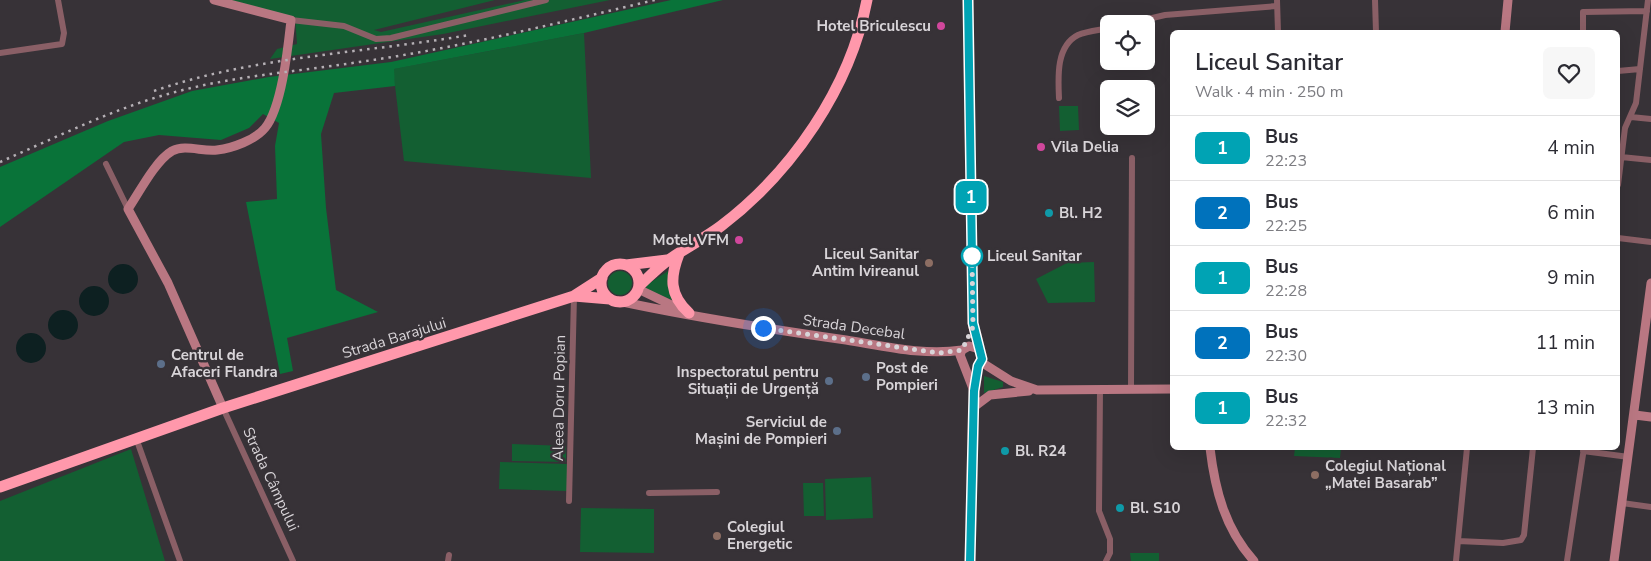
<!DOCTYPE html>
<html lang="en">
<head>
<meta charset="utf-8">
<style>
	:root { --surface:#fff; --page:#f7f7f7; --text:#2b2b33; --muted:#7c7c81; --line:#e1e1e2 }
	body { margin:0; font-family:"Nunito Sans",sans-serif; background:var(--page); color:var(--text); height:100vh; display:flex; flex-direction:column; font-size:19px; white-space:nowrap }
	* { box-sizing:border-box; margin:0 }
	p { font-size:16px; color:var(--muted) }
	.icon { flex:none; width:28px; height:28px; fill:none; stroke:currentColor; stroke-width:2; stroke-linecap:round; stroke-linejoin:round }
	.map { position:relative; flex:1; overflow:hidden }
	.sheet { position:absolute; left:1170px; top:30px; width:450px; height:420px; display:flex; flex-direction:column; background:var(--surface); border-radius:8px; box-shadow:0 5px 20px #0002 }
	.sheet>* { flex:none }
	.badge { padding:0 10px; border-radius:8px; font-size:18px; line-height:32px }
	.tools { position:absolute; left:1100px; top:15px; display:grid; gap:10px }
	.tools a { display:grid; place-items:center; width:55px; height:55px; border-radius:8px; background:var(--surface); box-shadow:0 5px 20px #0002; font-size:25px }
	.you { position:absolute; width:25px; height:25px; margin:-12px; border:4px solid #fff; border-radius:50%; background:#1a73e8; box-shadow:0 0 0 8px #1a73e833 }
	.map>.badge { position:absolute; translate:-50% -50%; box-shadow:0 0 0 2px #fff }
	.round { display:grid; place-items:center; flex:none; width:52px; height:52px; border-radius:8px; background:var(--page) }
	.summary { display:flex; align-items:center; justify-content:space-between; height:85px; padding:0 25px }
	h1 { font-size:24px; font-weight:600; line-height:38px }
	ul { padding:0; list-style:none }
	li { display:flex; align-items:center; gap:15px; height:65px; padding:0 25px; border-top:1px solid var(--line) }
	li div { flex:1 }
	li b { display:block; font-size:19px }
	li em { font-style:normal }
	li .badge { min-width:55px; font-weight:700; text-align:center }
	.map>svg:first-child { display:block }
</style>
</head>
<body>
<div class="map">
<svg width="1651" height="561" viewBox="0 0 1651 561">
	<rect width="100%" height="100%" fill="#373237"/>
	<path fill="#135f32" d="M 224,0 L 495,0 L 374,30 L 381,32 L 525,0 L 610,0 L 443,34 L 270,59 L 277,49 L 297,44 L 295,17 Z
		M 584,33 L 591,178 L 404,161 L 393,69 Z
		M 1059,106 L 1078,106 L 1079,130 L 1060,131 Z
		M 1094,262 L 1095,302 L 1048,303 L 1036,279 L 1067,263 Z
		M608 283a12 12 0 1 1 24 0a12 12 0 1 1-24 0Z
		M 668,271 L 674,301 L 647,289 L 645,286 Z
		M 984,376 L 1003,382 L 1003,387 L 984,393 Z
		M 512,444 L 566,446 L 566,462 L 512,461 Z
		M 1295,448 L 1341,448 L 1340,458 L 1294,456 Z
		M 131,449 L 165,561 L 0,561 L 0,501 Z
		M 500,462 L 567,464 L 567,491 L 499,489 Z
		M 871,477 L 873,518 L 826,520 L 825,479 Z
		M 803,483 L 823,483 L 824,516 L 804,516 Z
		M 581,508 L 654,509 L 654,553 L 580,552 Z
		M 1130,553 L 1159,553 L 1159,561 L 1131,561 Z"/>
	<path fill="#097339" d="M 671,0 L 723,0 L 584,33 L 394,69 L 395,86 L 334,93 L 321,134 L 326,208 L 336,290 L 378,312 L 287,338 L 293,371 L 280,374 L 246,202 L 277,199 L 275,146 L 279,123 L 263,114 L 249,128 L 221,140 L 159,135 L 124,142 L 0,227 L 0,167 L 108,121 L 192,91 L 269,77 L 391,62 Z"/>
	<path fill="#0d2021" d="M108 279a15 15 0 1 1 30 0a15 15 0 1 1-30 0Z
		M79 301a15 15 0 1 1 30 0a15 15 0 1 1-30 0Z
		M48 325a15 15 0 1 1 30 0a15 15 0 1 1-30 0Z
		M16 348a15 15 0 1 1 30 0a15 15 0 1 1-30 0Z"/>
	<g fill="none" stroke-linecap="round" stroke-linejoin="round">
		<path stroke="#8a5f66" stroke-width="6" d="M 1277,0 L 1278,32
			M 1375,0 L 1376,32
			M 291,20 L 344,26 L 376,39 L 391,38 L 546,0
			M 1127,24 L 1165,15 L 1277,6
			M 1583,32 L 1583,12 L 1647,11
			M 0,53 L 62,44 L 64,33 L 58,0
			M 1618,71 L 1640,69
			M 1059,98 C 1058,77 1056,46 1078,35 C 1087,31 1100,30 1109,28
			M 1631,117 L 1651,119
			M 1621,157 L 1651,160
			M 106,164 L 128,209
			M 1618,185 L 1625,128 L 1636,103 L 1648,0
			M 1618,238 L 1651,242
			M 1131,389 L 1132,158
			M 1100,390 L 1099,511 L 1110,539 L 1110,553 L 1106,561
			M 223,408 L 293,561
			M 136,438 L 180,561
			M 1583,451 L 1629,457
			M 649,493 L 717,492
			M 569,501 L 574,296
			M 1622,503 L 1651,507
			M 1458,541 L 1503,543 L 1521,540 L 1524,535 L 1533,448
			M 448,561 L 449,555
			M 1456,561 L 1467,448
			M 1567,561 L 1584,448"/>
		<path stroke="#b97782" stroke-width="9" d="M 214,0 L 291,20 C 288,47 282,107 265,128 C 255,140 233,148 217,150 C 203,152 185,144 172,151 C 155,161 139,193 128,209 L 168,283 L 223,408
			M 968,0 L 973,327 L 982,359 L 978,366 L 974,391 L 970,561
			M 1505,32 L 1508,0
			M 638,289 L 682,310
			M 618,301 C 693,317 769,329 846,340 C 884,346 924,356 962,350
			M 981,362 L 1011,381 L 1037,390 L 1172,389
			M 974,391 L 960,355 L 962,350 L 969,346 L 979,349
			M 974,407 L 990,395 L 1029,391
			M 1635,415 L 1651,417
			M 1210,448 C 1215,490 1225,529 1254,561
			M 1614,561 L 1651,283"/>
		<path stroke="#ff98ab" stroke-width="11" d="M 679,254 C 670,277 669,295 689,313
			M601 283a19 19 0 1 1 38 0a19 19 0 1 1-38 0Z
			M 626,265 L 667,260
			M 639,286 C 649,277 659,266 670,259 C 687,247 705,238 721,226 C 792,172 850,88 867,0
			M 574,296 L 610,299
			M 0,487 L 223,408 L 574,296 L 602,278"/>
		<path stroke="#b5b0b5" stroke-width="2.5" stroke-dasharray="2.5 5" stroke-linecap="butt" d="M 154,91 C 255,56 365,53 469,35
			M 0,162 C 55,138 110,110 168,94 C 231,76 295,72 359,62 C 459,48 557,23 655,0"/>
	</g>
	<g fill="none" stroke-linecap="round" stroke-linejoin="round">
		<g stroke="#fff" stroke-width="11">
			<path id="line" d="M 968,0 L 973,323 L 982,359 L 978,366 L 974,391 L 970,561"/>
		</g>
		<use href="#line" stroke="#00a3b4" stroke-width="8"/>
		<path stroke="#d8d4d8" stroke-width="5" stroke-dasharray="0 9" d="M 763,328 L 940,353 L 962,350 L 973,327 L 972,256"/>
	</g>
	<g fill="#d1479c" stroke="#373237" stroke-width="2">
		<circle cx="941" cy="26" r="5"/>
		<circle cx="1041" cy="147" r="5"/>
		<circle cx="739" cy="240" r="5"/>
	</g>
	<g fill="#0f9aa8" stroke="#373237" stroke-width="2">
		<circle cx="1049" cy="213" r="5"/>
		<circle cx="1005" cy="451" r="5"/>
		<circle cx="1120" cy="508" r="5"/>
	</g>
	<circle fill="#fff" stroke="#00a3b4" stroke-width="2.5" cx="972" cy="256" r="10"/>
	<g fill="#8d6e63" stroke="#373237" stroke-width="2">
		<circle cx="929" cy="263" r="5"/>
		<circle cx="1315" cy="475" r="5"/>
		<circle cx="717" cy="536" r="5"/>
	</g>
	<g fill="#5c6f8a" stroke="#373237" stroke-width="2">
		<circle cx="161" cy="364" r="5"/>
		<circle cx="866" cy="377" r="5"/>
		<circle cx="829" cy="381" r="5"/>
		<circle cx="837" cy="431" r="5"/>
	</g>
	<g text-anchor="middle" dominant-baseline="central" stroke-width="5" stroke-linejoin="round" paint-order="stroke">
		<g font-size="15" font-weight="bold" fill="#d8d4d8" stroke="#373237" text-anchor="start">
			<text x="931" y="26" text-anchor="end">Hotel Briculescu</text>
			<text x="1051" y="147">Vila Delia</text>
			<text x="1059" y="213">Bl. H2</text>
			<text x="729" y="240" text-anchor="end">Motel VFM</text>
			<text x="919" y="254" text-anchor="end">Liceul Sanitar<tspan x="919" dy="17">Antim Ivireanul</tspan></text>
			<text x="171" y="355">Centrul de<tspan x="171" dy="17">Afaceri Flandra</tspan></text>
			<text x="876" y="368">Post de<tspan x="876" dy="17">Pompieri</tspan></text>
			<text x="819" y="372" text-anchor="end">Inspectoratul pentru<tspan x="819" dy="17">Situații de Urgență</tspan></text>
			<text x="827" y="422" text-anchor="end">Serviciul de<tspan x="827" dy="17">Mașini de Pompieri</tspan></text>
			<text x="1015" y="451">Bl. R24</text>
			<text x="1325" y="466">Colegiul Național<tspan x="1325" dy="17">„Matei Basarab”</tspan></text>
			<text x="1130" y="508">Bl. S10</text>
			<text x="727" y="527">Colegiul<tspan x="727" dy="17">Energetic</tspan></text>
		</g>
		<g font-size="15" font-weight="bold" fill="#d8d4d8" stroke="#373237" text-anchor="start">
			<text x="987" y="256">Liceul Sanitar</text>
		</g>
		<g font-size="15" fill="#d8d4d8" stroke="#373237">
			<text transform="translate(854 327) rotate(8)">Strada Decebal</text>
			<text transform="translate(394 338) rotate(-17)">Strada Barajului</text>
			<text transform="translate(559 398) rotate(-89)">Aleea Doru Popian</text>
			<text transform="translate(271 479) rotate(65)">Strada Câmpului</text>
		</g>
	</g>
</svg>
<div class="tools">
<a><svg class="icon" aria-label="locate" viewBox="0 0 24 24"><circle cx="12" cy="12" r="6"/><path d="M12 2v4M12 18v4M2 12h4M18 12h4"/></svg></a>
<a><svg class="icon" aria-label="layers" viewBox="0 0 24 24"><path d="M12 4l9 5-9 5-9-5zM3 14l9 5 9-5"/></svg></a>
</div>
<div class="you" style="left:763px;top:328px"></div>
<b class="badge" style="left:971px;top:197px;background:#00a3b4;color:#fff">1</b>
<section class="sheet">
<div class="summary"><div><h1>Liceul Sanitar</h1><p>Walk · 4 min · 250 m</p></div><a class="round"><svg class="icon" aria-label="heart" viewBox="0 0 24 24"><path d="M12 20l-8-8c-3-5 5-10 8-4 3-6 11-1 8 4z"/></svg></a></div>
<ul>
<li><span class="badge" style="background:#00a3b4;color:#fff">1</span><div><b>Bus</b><p>22:23</p></div><em>4 min</em></li>
<li><span class="badge" style="background:#0072bc;color:#fff">2</span><div><b>Bus</b><p>22:25</p></div><em>6 min</em></li>
<li><span class="badge" style="background:#00a3b4;color:#fff">1</span><div><b>Bus</b><p>22:28</p></div><em>9 min</em></li>
<li><span class="badge" style="background:#0072bc;color:#fff">2</span><div><b>Bus</b><p>22:30</p></div><em>11 min</em></li>
<li><span class="badge" style="background:#00a3b4;color:#fff">1</span><div><b>Bus</b><p>22:32</p></div><em>13 min</em></li>
</ul>
</section>
</div>
</body>
</html>
